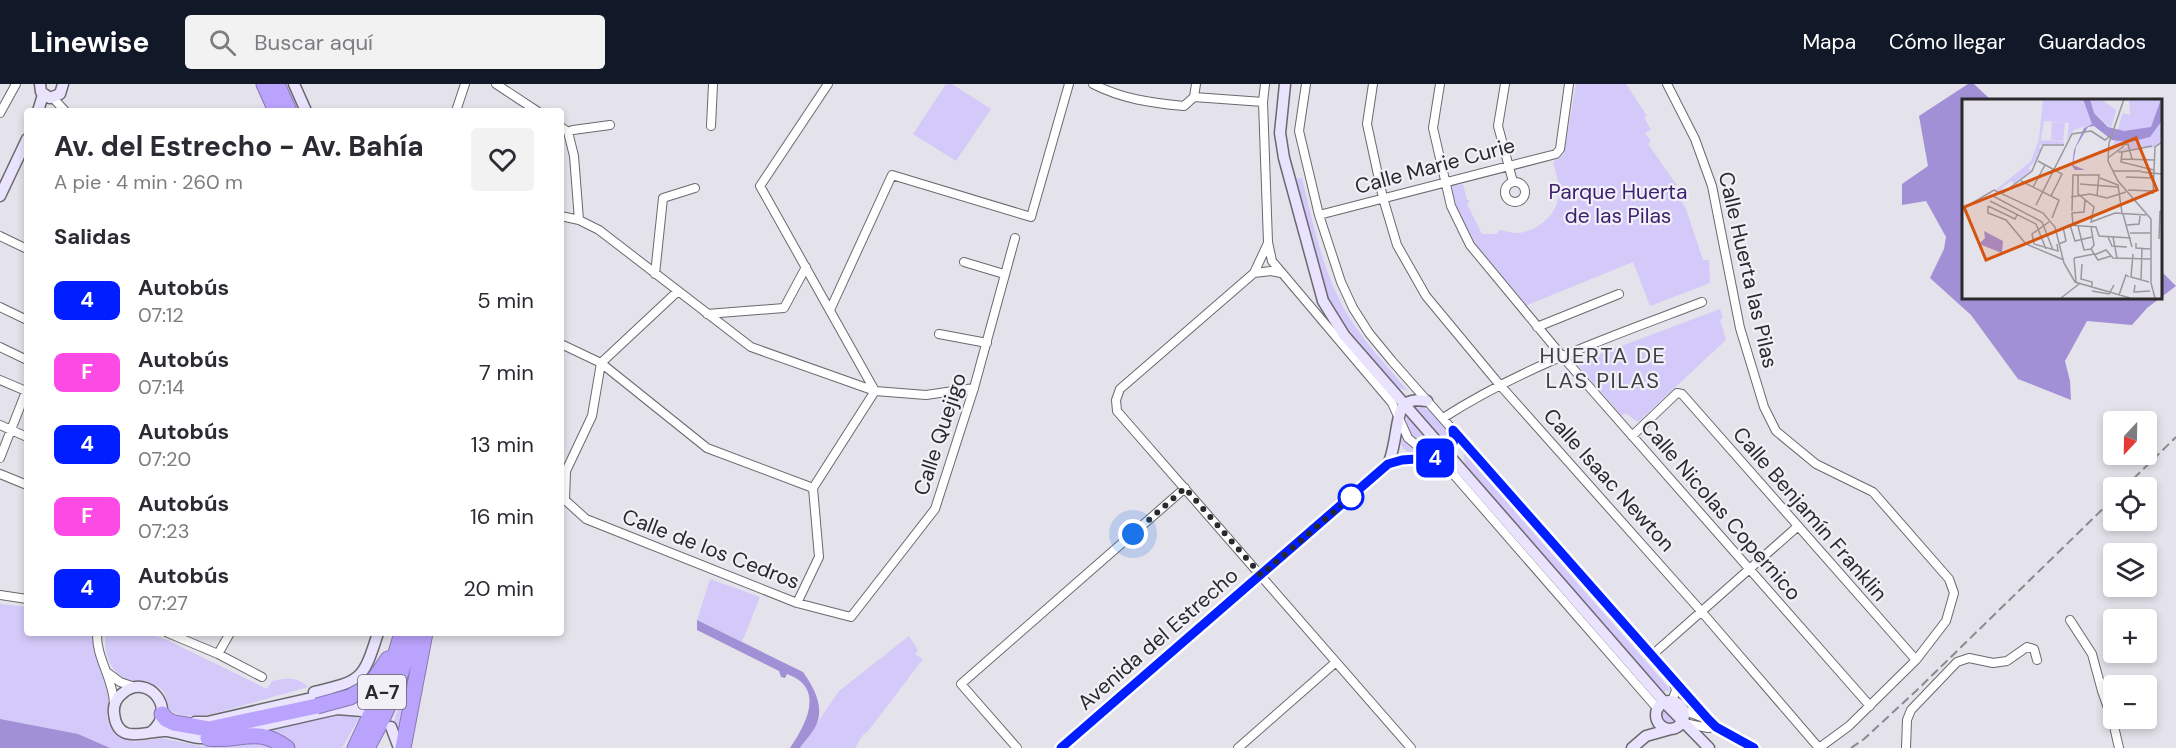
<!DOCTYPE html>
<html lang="es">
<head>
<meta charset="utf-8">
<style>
	:root { --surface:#fff; --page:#f2f2f3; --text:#2b2b33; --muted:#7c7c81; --accent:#111827 }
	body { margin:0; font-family:"DM Sans",sans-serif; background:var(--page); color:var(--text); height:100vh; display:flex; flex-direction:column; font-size:22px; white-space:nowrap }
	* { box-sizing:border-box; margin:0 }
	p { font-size:20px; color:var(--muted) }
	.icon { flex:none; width:33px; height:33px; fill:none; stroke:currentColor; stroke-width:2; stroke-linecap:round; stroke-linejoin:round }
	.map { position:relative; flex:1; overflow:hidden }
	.details { position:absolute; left:24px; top:24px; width:540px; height:528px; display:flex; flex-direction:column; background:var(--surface); border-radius:6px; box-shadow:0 3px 9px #0003 }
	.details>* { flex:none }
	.badge { padding:0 12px; border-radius:9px; font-size:21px; line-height:39px }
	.needle { width:39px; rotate:202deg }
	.controls { position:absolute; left:2103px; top:327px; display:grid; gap:12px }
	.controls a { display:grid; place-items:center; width:54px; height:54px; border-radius:6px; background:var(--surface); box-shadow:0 3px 9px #0003; font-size:30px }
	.you { position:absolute; width:30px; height:30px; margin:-15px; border:4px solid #fff; border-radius:50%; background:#1a73e8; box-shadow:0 0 0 9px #1a73e833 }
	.map>.badge { position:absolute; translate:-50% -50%; box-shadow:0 0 0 3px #fff }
	h2 { padding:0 30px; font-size:22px; line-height:54px }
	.round { display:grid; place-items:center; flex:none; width:63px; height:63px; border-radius:6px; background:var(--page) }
	.summary { display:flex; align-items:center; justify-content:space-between; height:102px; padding:0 30px }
	h1 { font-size:28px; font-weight:700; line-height:45px }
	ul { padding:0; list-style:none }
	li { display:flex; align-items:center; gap:18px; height:72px; padding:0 30px }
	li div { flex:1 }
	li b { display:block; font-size:22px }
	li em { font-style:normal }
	li .badge { min-width:66px; font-weight:700; text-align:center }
	header { display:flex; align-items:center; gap:36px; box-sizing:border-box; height:84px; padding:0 30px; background:var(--accent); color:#fff }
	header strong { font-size:28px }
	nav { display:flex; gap:33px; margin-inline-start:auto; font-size:21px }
	.search { width:420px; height:54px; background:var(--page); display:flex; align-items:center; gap:15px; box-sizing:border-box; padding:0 21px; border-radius:6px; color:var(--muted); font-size:22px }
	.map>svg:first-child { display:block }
</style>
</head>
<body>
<header>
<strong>Linewise</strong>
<div class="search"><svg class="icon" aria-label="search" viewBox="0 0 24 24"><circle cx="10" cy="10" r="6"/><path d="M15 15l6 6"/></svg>Buscar aquí</div>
<nav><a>Mapa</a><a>Cómo llegar</a><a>Guardados</a></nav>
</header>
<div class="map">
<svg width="2176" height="664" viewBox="0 0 2176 664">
	<rect width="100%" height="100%" fill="#e4e2ea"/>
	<path fill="#d4cafa" d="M 946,0 L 952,0 L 991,25 L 956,77 L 913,50 Z
		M 1576,0 L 1626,0 L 1647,32 L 1644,33 L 1651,46 L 1645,49 L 1651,57 L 1648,60 L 1676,100 L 1679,113 L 1686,125 L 1703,176 L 1709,176 L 1710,199 L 1650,222 L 1633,178 L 1525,222 C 1493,183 1463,152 1450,102 L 1463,100 L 1467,116 L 1470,116 L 1467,120 L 1482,150 L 1497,150 L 1500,146 C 1506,147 1512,149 1518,149 C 1536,148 1555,132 1558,115 C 1561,103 1556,89 1553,78 L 1564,70 Z
		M 1302,94 C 1313,140 1323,189 1347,230 C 1364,258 1387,282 1408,307 L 1396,303 L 1389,297 L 1346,247 L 1328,220 L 1292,95 Z
		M 1720,225 L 1723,234 L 1720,236 L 1726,256 L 1638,338 L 1625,329 L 1622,332 L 1576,279 Z
		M 1422,323 C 1435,328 1451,343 1447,358 L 1441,356 L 1416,327 L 1418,324 Z
		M 1407,333 L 1411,333 L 1438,366 L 1437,367 C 1421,367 1410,352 1405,338 Z
		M 1401,349 L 1410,361 L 1421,370 C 1406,371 1398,364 1401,349 Z
		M 1463,368 L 1669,604 L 1669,607 L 1662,607 L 1658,604 L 1466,384 Z
		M 710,495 L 760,513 L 742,558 L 697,536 Z
		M 0,520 L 27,523 L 27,549 L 91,549 L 109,613 L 107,632 L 109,640 L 117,650 L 134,658 L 161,654 L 200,662 L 216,663 L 241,656 L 257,655 L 279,664 L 0,664 Z
		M 106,549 L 147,549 L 167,556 L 267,605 L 272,597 C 284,594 298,592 308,603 L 212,630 C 197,632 183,634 170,627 C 166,620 167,610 161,605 C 152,596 140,601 129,597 C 110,589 103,568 106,549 Z
		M 419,549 L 400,654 L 394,637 Z
		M 909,552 L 918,566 L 915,570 L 923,575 L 869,646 L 862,652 L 855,664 L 800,664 L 839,607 Z
		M 1661,621 L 1678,638 L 1673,641 L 1663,637 L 1659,628 Z
		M 346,631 L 359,634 L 342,664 L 296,664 L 293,661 L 264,647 L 333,632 Z"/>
	<path fill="#a290d6" d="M 1968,0 L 1974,0 L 1991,16 L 1963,16 L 1963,213 L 2160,213 L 2160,186 L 2176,202 L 2147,224 L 2132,241 L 2087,237 L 2065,277 L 2070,297 L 2071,316 L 2018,295 L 1971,231 L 1930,194 L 1944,165 L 1946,153 L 1926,117 L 1902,121 L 1902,100 L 1928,82 L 1919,32 Z
		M 697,536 L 803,588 C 813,602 824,621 817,639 C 814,648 805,656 800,664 L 790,664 C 806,640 826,604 787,590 L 785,594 L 781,593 L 779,587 L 697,546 Z
		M 0,635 L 78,650 L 110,664 L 0,664 Z"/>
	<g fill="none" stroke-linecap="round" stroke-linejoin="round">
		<g stroke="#6a696f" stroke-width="10">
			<path id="street" d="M 496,0 L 537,27
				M 828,0 L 760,102 L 875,307
				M 1093,0 C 1122,15 1152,19 1184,22 L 1194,13 L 1263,18 L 1265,0
				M 1306,0 L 1299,47 L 1319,131 L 1341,198 L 1353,224 L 1369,249 L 1392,277 L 1708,635 L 1716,643 L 1754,664
				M 1373,0 L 1367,40 L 1383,114 L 1397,161 L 1426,212 L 1499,300 L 1701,527 L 1819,664
				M 1440,0 L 1433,44 L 1451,122 L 1470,161 L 1562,272 L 1870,622
				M 1505,0 L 1498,42 L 1513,98
				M 1667,0 L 1695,55 L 1712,102 L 1740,244 L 1764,323 L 1776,347 L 1816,380 L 1873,408 L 1949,495 L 1954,509 L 1946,537 L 1916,576 L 1849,642 L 1819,664
				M 1194,13 L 1196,0
				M 53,14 L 65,27
				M 1263,18 L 1268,158 L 1272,177 L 1392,319 L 1408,354 L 1433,375
				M 456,27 L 465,0
				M 0,29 L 16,0
				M 711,42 L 713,0
				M 561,43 L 568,48 L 574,72 L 579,136
				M 568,48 L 573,46 L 610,41
				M1505 108a10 10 0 1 1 20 0a10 10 0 1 1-20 0Z
				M 1319,131 L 1556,70 L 1560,65 L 1569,0
				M 561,132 L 579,136 L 599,146 L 751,263 L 875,307 L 926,311 L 974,304
				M 0,152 L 27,165
				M 1268,159 L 1254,189 L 1120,305 L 1116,316 L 1117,327 L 1411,664
				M 964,178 L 1004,190
				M 1254,189 L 1271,187 L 1281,189
				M 655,190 L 663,114 L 695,104
				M 0,223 L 27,236
				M 830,226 L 892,91 L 1031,133 L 1069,0
				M 707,230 L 784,224 L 806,183
				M 1537,243 L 1619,210
				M 939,250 L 987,259
				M 561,260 L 601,279 L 707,364 L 813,404
				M 0,263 L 27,276
				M 601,279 L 592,332 L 566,387 L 565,416 L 586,435 L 797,519 L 851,533 L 935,425 L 974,304 L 1015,154
				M 601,279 L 678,207
				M 0,296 L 26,307
				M 1443,334 C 1524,282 1613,252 1702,218
				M 0,341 L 27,353
				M 1632,352 L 1677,309 L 1682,310 L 1916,576
				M 0,374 L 27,305
				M 1448,384 L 1657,624
				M 0,390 L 27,401
				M 0,511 L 27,515
				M 797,519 L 819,473 L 813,404 L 875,307
				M 2070,536 L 2092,570 L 2102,607 L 2113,638 L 2119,664
				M 97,549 C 96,574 113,594 114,619
				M 168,549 L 218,570
				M 230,549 L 218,570 L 262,593
				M 1651,572 L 1797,443
				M 108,589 L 120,598 L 135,603
				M 1672,617 L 1676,606 L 1673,597
				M 1682,626 L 1707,635
				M 1684,639 L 1708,644 L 1716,643
				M 1017,664 L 961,600 L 1185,404
				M 1238,664 L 1336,578
				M 1906,664 L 1907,636 L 1911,626 L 1957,578 L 1969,574 L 1993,579 L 2007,577 L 2027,563 L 2034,565 L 2037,576"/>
		</g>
		<g stroke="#6a696f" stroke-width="13">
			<path id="secondary" d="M 40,0 L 41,8 L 50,14 L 60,10 L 63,0
				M 294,0 L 306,27
				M 1285,0 L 1280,49 L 1284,74 L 1323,217 L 1344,251 L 1664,618 L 1709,664
				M 38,27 L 43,11
				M 0,112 L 27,55
				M 1427,378 L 1439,380 L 1451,386
				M 1388,380 C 1396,365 1396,329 1404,321 C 1410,315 1419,316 1427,317
				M 314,608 C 362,597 363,596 378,549
				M1656 631a14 14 0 1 1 28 0a14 14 0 1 1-28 0Z
				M 195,638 L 207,638 L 316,613 L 342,614 L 365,621
				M 391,643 L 399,664
				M 240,647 L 337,625 L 362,627
				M 151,648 C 179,626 148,588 123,609 C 117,613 113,621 114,629 C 117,664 149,645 167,647 C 183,649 196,657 213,653
				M 1061,664 L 1388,380 L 1402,376 L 1444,373 L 1449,371 L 1454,356 L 1453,346
				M 1632,664 L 1646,652 L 1671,645"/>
		</g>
		<g stroke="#8878b3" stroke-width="17">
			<path id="highway" d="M 264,0 L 276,27
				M 277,0 L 289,27
				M 364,605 L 374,596 L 388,575
				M 162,630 L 166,635 L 174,639 L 209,645 L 317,622
				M 208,654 C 241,658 256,641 287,664
				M 355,664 L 390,589 L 402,549
				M 367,664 C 388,627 403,590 412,549
				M 403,664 L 425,549"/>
		</g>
		<use href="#street" stroke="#fff" stroke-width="8"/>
		<use href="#secondary" stroke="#eae3fe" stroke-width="10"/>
		<use href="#highway" stroke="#baa3fc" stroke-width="15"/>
		<path stroke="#8a898e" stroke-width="2" stroke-dasharray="9 4.5" stroke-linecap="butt" d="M 2124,404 L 2176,353
			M 1851,664 L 1864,655 L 1916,607 L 2114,414"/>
		<g stroke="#8878b3" stroke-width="17" stroke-linecap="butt">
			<path id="highway-bridge" d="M 317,622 L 350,613 L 364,605"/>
		</g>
		<use href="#highway-bridge" stroke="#baa3fc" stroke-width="15"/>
	</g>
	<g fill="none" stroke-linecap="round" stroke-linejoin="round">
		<g stroke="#fff" stroke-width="14">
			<path id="line" d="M 1061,664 L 1388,380 L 1402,376 L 1444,373 L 1449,371 L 1454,356 L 1453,346 L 1708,635 L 1716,643 L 1754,664"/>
		</g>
		<use href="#line" stroke="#001eff" stroke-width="9"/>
		<path stroke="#2a292c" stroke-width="6" stroke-dasharray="0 10.8" d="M 1133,450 L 1185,404 L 1261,491 L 1351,413"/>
	</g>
	<circle fill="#fff" stroke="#001eff" stroke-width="3" cx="1351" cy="413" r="12"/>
	<g text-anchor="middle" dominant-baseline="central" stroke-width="4.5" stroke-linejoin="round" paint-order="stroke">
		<rect fill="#f1f0f7" stroke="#666569" stroke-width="1.5" x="358" y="591" width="48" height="34" rx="4.5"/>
		<g font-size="20" font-weight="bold" fill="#2a292c">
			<text x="382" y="608">A-7</text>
		</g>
		<g font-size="21" fill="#2a292c" stroke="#f1f0f7">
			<text transform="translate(1435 82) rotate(-15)">Calle Marie Curie</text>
			<text transform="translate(1748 186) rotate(77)">Calle Huerta las Pilas</text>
			<text transform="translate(940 350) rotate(-72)">Calle Quejigo</text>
			<text transform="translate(1609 396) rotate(48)">Calle Isaac Newton</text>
			<text transform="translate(1721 426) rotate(49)">Calle Nicolas Copernico</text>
			<text transform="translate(1810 430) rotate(49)">Calle Benjamín Franklin</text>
			<text transform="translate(711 465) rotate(21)">Calle de los Cedros</text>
			<text transform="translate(1158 555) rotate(-41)">Avenida del Estrecho</text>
		</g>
		<g font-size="21" fill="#3e2071" stroke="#f1f0f7">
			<text x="1618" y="108">Parque Huerta<tspan x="1618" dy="24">de las Pilas</tspan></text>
		</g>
		<g font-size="22" letter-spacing="1.5" fill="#403f45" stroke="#f1f0f7">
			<text x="1603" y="271">HUERTA DE<tspan x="1603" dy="25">LAS PILAS</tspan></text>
		</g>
	</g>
	<g transform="translate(1962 15)">
		<rect width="200" height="200" fill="#e4e2ea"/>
		<path d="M 81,0 L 121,0 L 130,25 L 112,31 L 105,41 L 107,24 L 82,22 L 79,42 L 86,41 L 102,43 L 102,45 L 77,46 L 79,52 L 74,56 L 77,57 L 66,70 L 70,71 L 52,85 L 49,82 L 41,88 L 39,91 L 42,93 L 34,91 L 69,62 L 77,40 ZM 128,0 L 139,0 L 154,11 L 149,29 L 132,14 ZM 167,0 L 199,0 L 199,42 L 193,48 L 155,52 L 166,48 L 162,45 L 149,52 L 161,14 L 168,16 ZM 90,23 L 103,24 L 101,42 L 89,41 Z" fill="#d4cafa"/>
		<path d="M 121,0 L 128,0 L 132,14 L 146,28 L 162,32 L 189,28 L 199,0 L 199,23 L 188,38 L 168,43 L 150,41 L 132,27 L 126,28 L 114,48 L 111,66 L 123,71 L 113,71 L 110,67 L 112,51 L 122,29 L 130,25 ZM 22,132 L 41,142 L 40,154 L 17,145 L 23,139 Z" fill="#a290d6"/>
		<path fill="none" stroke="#9a989e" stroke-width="1.5" d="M 162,0 L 147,44 L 146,62 L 156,82 L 189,120 L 189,184 L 193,199M 129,32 L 143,41 L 148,37M 160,46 L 166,45 L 170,60M 156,53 L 160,53 L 159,63 L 192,71M 160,53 L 190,47M 146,59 L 162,47M 159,60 L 193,61M 76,62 L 100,75 L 89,97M 151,72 L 179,72M 179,73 L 200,75M 116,76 L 116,95M 164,78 L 192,79M 138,79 L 156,86 L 160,114M 59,82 L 97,101 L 90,119M 118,85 L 156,88M 71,88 L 83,66M 166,91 L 191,92M 41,94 L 70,72 L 81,46 L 102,46M 116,95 L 132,108 L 129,123 L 153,114 L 184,116M 191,95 L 193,48 L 200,43M 31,97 L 80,123 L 91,151M 109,98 L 128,95 L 145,99 L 164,93M 28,102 L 74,125 L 84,150M 7,106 L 32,91 L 81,114 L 93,128 L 102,164 L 113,183 L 168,199M 74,106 L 110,35 L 129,32M 26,107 L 26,114 L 44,121 L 64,145 L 102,161M 26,107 L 53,120 L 55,116M 110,112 L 111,76 L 137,76 L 135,97M 161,115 L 170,148M 87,123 L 70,135 L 72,145 L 96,152 L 95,145M 108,126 L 113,142 L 130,138M 111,126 L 110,114 L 122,113 L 123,101M 165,126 L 177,125 L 178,117M 116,127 L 122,151 L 129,150M 129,128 L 132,146 L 129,150 L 136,161 L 149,157M 95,132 L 107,126 L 134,128 L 137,137 L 169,139M 168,134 L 188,134M 146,138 L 150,147 L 165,148M 151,138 L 155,159M 197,140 L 198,112M 174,144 L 174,149 L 188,150M 97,145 L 104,142 L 101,128M 171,155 L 169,178 L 187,183M 132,156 L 144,151 L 151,159 L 188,160M 112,159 L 114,183M 112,159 L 132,155M 120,165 L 119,180 L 130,183 L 130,188M 179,182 L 180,150M 173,186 L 172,193 L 188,192M 130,192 L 147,195 L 152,186M 157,196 L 164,176 L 167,178M 99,199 L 117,185"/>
		<path fill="#d5540f" fill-opacity="0.15" stroke="#d5540f" stroke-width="3" d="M 174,39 L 195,91 L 24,161 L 2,108 Z"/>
		<rect width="200" height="200" fill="none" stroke="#2a292c" stroke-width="3"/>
	</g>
</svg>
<div class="controls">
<a><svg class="needle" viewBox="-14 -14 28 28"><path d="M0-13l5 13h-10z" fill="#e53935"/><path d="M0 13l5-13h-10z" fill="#7c7c81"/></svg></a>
<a><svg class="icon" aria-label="locate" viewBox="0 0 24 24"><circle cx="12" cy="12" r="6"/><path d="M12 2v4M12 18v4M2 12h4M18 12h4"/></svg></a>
<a><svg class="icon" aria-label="layers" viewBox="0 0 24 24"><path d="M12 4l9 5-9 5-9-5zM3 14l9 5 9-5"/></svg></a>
<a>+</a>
<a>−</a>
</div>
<div class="you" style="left:1133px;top:450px"></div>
<b class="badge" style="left:1435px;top:374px;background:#001eff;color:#fff">4</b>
<section class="details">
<div class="summary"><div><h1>Av. del Estrecho - Av. Bahía</h1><p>A pie · 4 min · 260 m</p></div><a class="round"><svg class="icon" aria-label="heart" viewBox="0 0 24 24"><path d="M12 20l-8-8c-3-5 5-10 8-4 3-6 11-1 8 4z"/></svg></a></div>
<h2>Salidas</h2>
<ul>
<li><span class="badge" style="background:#001eff;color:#fff">4</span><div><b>Autobús</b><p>07:12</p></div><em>5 min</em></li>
<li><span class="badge" style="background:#fb4be4;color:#fff">F</span><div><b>Autobús</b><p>07:14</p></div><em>7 min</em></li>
<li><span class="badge" style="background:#001eff;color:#fff">4</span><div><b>Autobús</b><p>07:20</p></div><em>13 min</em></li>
<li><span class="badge" style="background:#fb4be4;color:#fff">F</span><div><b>Autobús</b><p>07:23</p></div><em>16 min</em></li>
<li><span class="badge" style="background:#001eff;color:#fff">4</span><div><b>Autobús</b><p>07:27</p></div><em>20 min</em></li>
</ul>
</section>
</div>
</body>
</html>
